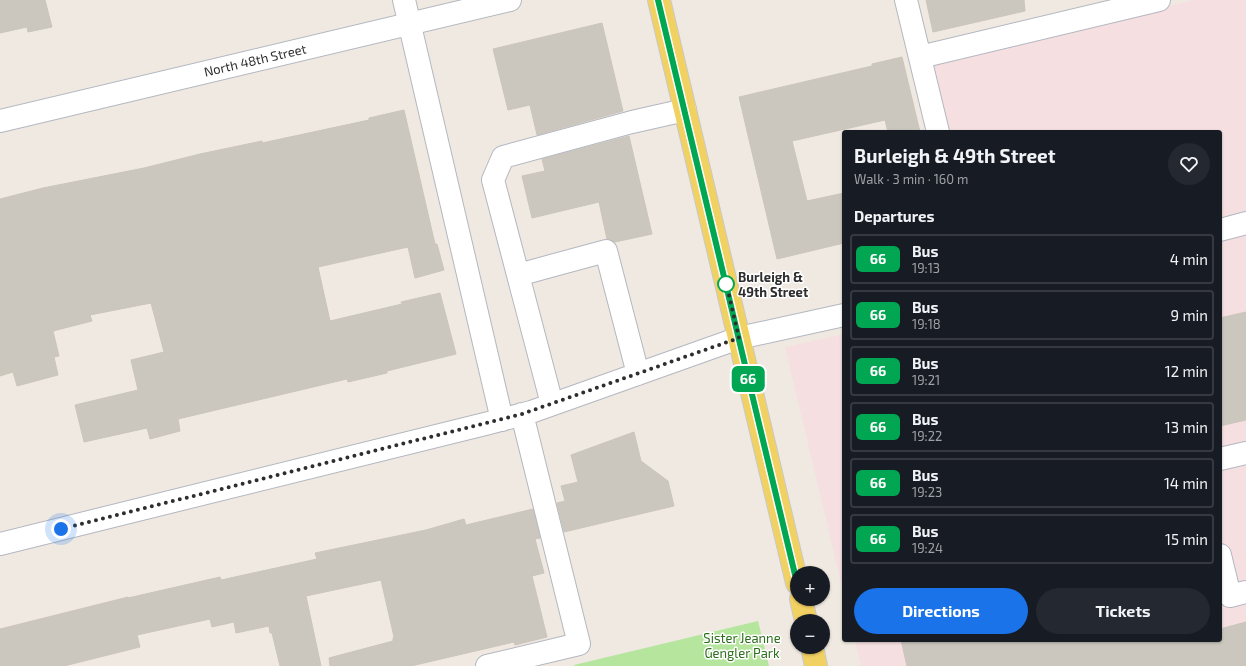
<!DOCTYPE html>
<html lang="en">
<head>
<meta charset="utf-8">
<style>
	:root { --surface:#171b24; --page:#242831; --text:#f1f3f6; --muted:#9ea1a6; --line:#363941; --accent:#1a73e8 }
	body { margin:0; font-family:"Exo 2",sans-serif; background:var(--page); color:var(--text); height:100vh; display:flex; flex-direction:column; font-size:15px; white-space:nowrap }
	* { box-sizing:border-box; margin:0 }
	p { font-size:13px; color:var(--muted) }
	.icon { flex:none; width:22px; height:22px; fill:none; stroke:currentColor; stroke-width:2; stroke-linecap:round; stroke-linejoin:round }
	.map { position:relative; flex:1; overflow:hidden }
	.sheet { position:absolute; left:842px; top:130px; width:380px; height:512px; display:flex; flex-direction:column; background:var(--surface); border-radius:4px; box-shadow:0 1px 3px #0004 }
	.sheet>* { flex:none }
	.badge { padding:0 8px; border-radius:6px; font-size:14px; line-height:26px }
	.controls { position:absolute; left:790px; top:566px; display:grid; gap:8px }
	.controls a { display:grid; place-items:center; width:40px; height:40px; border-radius:50%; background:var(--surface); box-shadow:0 1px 3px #0004; font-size:20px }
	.you { position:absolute; width:20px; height:20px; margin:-10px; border:3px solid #fff; border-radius:50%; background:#1a73e8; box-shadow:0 0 0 6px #1a73e833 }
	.map>.badge { position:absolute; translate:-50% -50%; box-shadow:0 0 0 2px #fff }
	h2 { padding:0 12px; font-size:15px; line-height:36px }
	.round { display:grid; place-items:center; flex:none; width:42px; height:42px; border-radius:21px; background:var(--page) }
	.headline { display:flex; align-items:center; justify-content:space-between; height:68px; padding:0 12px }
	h1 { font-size:19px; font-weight:700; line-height:30px }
	.button { display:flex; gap:8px; margin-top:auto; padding:8px 12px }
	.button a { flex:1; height:46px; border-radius:24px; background:var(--accent); color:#fff; font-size:16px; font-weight:700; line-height:46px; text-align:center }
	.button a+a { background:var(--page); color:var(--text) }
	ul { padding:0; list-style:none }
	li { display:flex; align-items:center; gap:12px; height:50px; margin:0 8px 6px; padding:0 4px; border:2px solid var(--line); border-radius:4px }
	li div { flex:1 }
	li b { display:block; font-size:15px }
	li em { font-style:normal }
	li .badge { min-width:44px; font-weight:700; text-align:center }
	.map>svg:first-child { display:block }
</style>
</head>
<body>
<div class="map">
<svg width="1246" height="666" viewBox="0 0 1246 666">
	<rect width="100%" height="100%" fill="#efe9e1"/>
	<path fill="#f5dfe0" d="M 1194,0 L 1246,0 L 1246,666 L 861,666 L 855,640 L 1220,640 L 1220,132 L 947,132 L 930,64 Z
		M 844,334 L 844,595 L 785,347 Z"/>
	<path fill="#b6e59e" d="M 758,621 L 769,666 L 575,666 L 574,665 Z"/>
	<path fill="#cbc7bf" stroke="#cbc5ba" d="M 0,0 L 45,0 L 52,27 L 28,32 L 27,27 L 0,33 Z
		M 926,0 L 1024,0 L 1025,11 L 933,32 Z
		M 602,23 L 623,111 L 537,135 L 530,105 L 508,110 L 493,49 Z
		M 902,57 L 920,132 L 888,132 L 885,120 L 792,141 L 807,201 L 844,193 L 844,243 L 777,259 L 739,97 L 872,66 L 872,64 Z
		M 404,110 L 435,244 L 437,244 L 444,270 L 415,278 L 408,247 L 318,267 L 330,321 L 402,304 L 401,302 L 440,293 L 456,354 L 387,371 L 387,373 L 348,382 L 347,379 L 178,419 L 180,431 L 150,439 L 147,428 L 84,442 L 75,405 L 138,390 L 131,360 L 164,352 L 151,303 L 90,315 L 92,321 L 53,331 L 59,356 L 54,357 L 58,375 L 17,386 L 13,372 L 0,376 L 0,199 L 43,188 L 144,168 L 200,154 L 262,141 L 262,143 L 369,120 L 369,118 Z
		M 629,136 L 652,234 L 615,242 L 607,239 L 599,202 L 532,218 L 522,176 L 545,171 L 542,159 Z
		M 1246,312 L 1246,420 L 1220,426 L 1220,318 Z
		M 634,432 L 641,461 L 668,481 L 674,506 L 564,532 L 557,503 L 565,501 L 561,486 L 578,482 L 571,455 Z
		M 533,509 L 540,538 L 535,539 L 544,573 L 532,576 L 547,637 L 515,645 L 514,642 L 411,666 L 330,666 L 329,658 L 393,641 L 393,638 L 394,637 L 381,580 L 306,596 L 321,666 L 280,666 L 272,633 L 270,633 L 269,626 L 236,633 L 234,622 L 212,627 L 210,619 L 137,635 L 140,647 L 64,666 L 0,666 L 0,629 L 128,597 L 128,598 L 220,577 L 221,580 L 317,559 L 315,553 L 426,530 L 464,519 L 466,525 Z
		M 1246,622 L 1246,666 L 907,666 L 901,640 L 1220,640 L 1220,629 Z"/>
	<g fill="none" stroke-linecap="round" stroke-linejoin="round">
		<g stroke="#b4b7c1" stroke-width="24">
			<path id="minor" d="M 404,0 L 502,420
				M 906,0 L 938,132
				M 920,57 L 1159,0
				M 0,121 L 510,0
				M 1220,230 L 1246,223
				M 518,275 L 606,251 L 638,374
				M 552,404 L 493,180 L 503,157 L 632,122 L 685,110
				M 1220,459 L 1246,453
				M 0,544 L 489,423 L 531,412 L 739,338 L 844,315
				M 1220,555 L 1230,596 L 1246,592
				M 487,666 L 579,644 L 522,414"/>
		</g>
		<g stroke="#c9c9c9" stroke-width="24">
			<path id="major" d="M 659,0 L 797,583
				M 801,599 L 806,621
				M 812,647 L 816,666"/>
		</g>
		<use href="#minor" stroke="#fff" stroke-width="22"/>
		<use href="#major" stroke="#f2d163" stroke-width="22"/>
	</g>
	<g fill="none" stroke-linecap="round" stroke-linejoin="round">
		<g stroke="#fff" stroke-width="9">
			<path id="line" d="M 658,0 L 797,583"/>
		</g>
		<use href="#line" stroke="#00a651" stroke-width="6"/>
		<path stroke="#2e2e2e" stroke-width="4" stroke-dasharray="0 7.2" d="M 61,529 L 522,414 L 739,338 L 725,278 L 726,284"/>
	</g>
	<circle fill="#fff" stroke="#00a651" stroke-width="2" cx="726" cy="284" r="8"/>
	<g text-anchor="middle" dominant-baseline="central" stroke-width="3" stroke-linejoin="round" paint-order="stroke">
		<g font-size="13" fill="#2e2e2e" stroke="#fff">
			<text transform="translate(255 60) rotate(-13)">North 48th Street</text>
		</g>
		<g font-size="13" font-weight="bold" fill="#2e2e2e" stroke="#fff" text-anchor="start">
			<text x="738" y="277">Burleigh &amp;<tspan x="738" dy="15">49th Street</tspan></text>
		</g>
		<g font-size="13" fill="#2c6e1b" stroke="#fff">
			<text x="742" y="638">Sister Jeanne<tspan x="742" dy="15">Gengler Park</tspan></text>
		</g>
	</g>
</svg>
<div class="controls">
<a>+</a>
<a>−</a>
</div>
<div class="you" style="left:61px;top:529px"></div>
<b class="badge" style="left:748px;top:379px;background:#00a651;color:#fff">66</b>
<section class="sheet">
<div class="headline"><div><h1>Burleigh &amp; 49th Street</h1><p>Walk · 3 min · 160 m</p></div><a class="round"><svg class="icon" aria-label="heart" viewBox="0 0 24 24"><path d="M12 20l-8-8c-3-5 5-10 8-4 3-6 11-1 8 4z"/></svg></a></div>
<h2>Departures</h2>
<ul>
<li><span class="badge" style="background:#00a651;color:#fff">66</span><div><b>Bus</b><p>19:13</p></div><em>4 min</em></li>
<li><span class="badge" style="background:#00a651;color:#fff">66</span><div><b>Bus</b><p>19:18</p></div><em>9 min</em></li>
<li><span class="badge" style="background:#00a651;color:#fff">66</span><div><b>Bus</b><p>19:21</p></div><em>12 min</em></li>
<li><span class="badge" style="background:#00a651;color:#fff">66</span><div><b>Bus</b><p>19:22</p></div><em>13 min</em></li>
<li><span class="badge" style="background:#00a651;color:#fff">66</span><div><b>Bus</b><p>19:23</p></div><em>14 min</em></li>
<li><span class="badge" style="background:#00a651;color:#fff">66</span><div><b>Bus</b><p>19:24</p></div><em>15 min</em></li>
</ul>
<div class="button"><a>Directions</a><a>Tickets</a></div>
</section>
</div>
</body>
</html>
